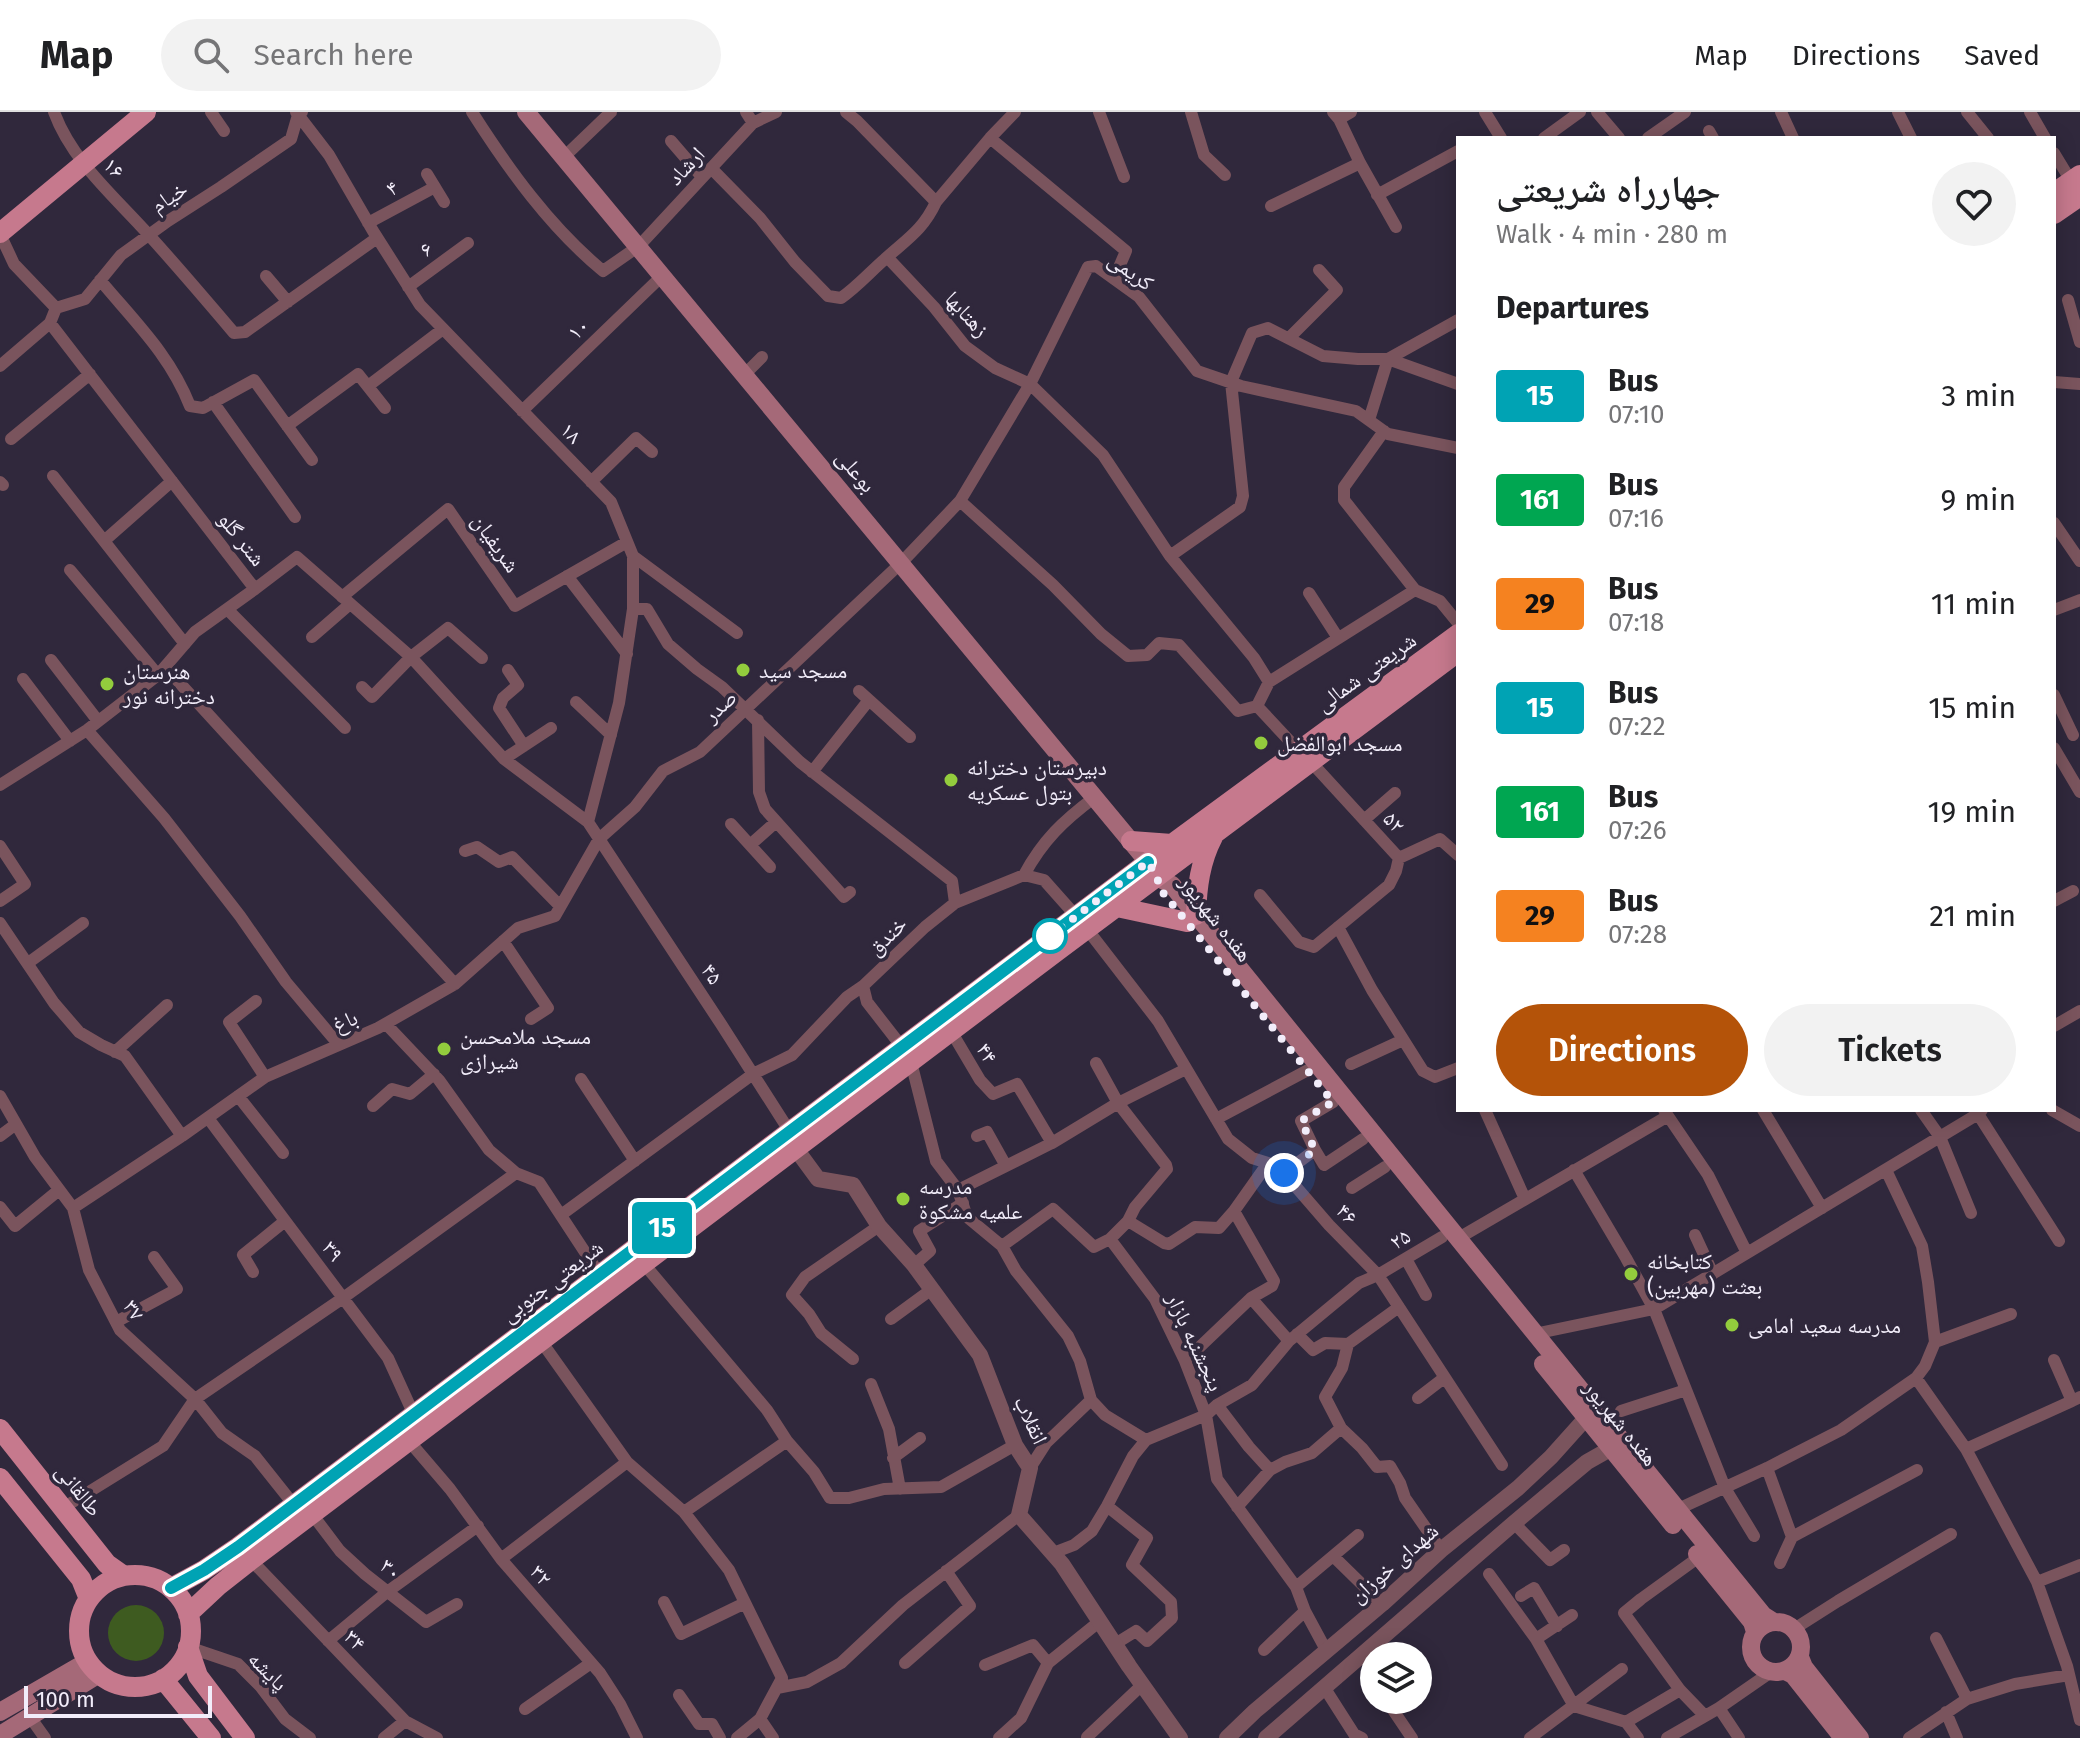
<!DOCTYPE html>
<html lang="en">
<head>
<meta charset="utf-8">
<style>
	:root { --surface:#fff; --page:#f2f2f2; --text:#202124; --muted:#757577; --line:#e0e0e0; --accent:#b45309 }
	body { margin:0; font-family:"Fira Sans","Noto Naskh Arabic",sans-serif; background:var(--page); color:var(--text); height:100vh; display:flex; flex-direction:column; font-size:30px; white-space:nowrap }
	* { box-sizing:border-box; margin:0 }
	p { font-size:26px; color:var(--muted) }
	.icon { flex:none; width:44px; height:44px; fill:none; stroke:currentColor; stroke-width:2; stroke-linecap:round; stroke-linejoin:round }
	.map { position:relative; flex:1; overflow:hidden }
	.details { position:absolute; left:1456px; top:24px; width:600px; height:976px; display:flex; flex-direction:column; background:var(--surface); border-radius:0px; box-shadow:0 4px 20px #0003 }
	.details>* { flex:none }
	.badge { padding:0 16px; border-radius:6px; font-size:28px; line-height:52px }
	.buttons { position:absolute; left:1360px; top:1530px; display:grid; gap:16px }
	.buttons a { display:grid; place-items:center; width:72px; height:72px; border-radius:50%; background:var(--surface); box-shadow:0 4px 20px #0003; font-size:40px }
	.scale { position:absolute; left:24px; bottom:20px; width:188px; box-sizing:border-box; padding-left:8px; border:4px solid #f2edfa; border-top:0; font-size:22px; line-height:28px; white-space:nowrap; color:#f2edfa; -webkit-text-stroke:6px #30283c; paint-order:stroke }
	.you { position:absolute; width:40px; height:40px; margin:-20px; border:6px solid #fff; border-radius:50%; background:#1a73e8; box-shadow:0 0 0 12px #1a73e833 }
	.map>.badge { position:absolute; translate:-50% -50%; box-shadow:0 0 0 4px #fff }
	h2 { padding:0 40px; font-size:30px; line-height:72px }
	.round { display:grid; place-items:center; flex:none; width:84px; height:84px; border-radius:42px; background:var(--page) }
	.overview { display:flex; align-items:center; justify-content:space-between; height:136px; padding:0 40px }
	h1 { font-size:38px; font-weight:600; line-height:60px }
	.cta { display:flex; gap:16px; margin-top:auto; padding:16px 40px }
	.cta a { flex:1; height:92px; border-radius:48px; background:var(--accent); color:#fff; font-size:32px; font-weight:600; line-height:92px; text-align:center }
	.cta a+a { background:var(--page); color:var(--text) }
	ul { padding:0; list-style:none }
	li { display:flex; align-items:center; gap:24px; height:104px; padding:0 40px }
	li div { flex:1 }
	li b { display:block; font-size:30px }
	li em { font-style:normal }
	li .badge { min-width:88px; font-weight:700; text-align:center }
	header { display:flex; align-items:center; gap:48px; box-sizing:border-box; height:112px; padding:0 40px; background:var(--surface); border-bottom:2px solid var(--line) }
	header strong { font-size:38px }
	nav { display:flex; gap:44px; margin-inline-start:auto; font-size:28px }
	.search { width:560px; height:72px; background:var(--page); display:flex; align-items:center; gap:20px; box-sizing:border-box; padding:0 28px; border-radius:44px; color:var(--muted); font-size:30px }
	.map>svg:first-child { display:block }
</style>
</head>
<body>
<header>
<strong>Map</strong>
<div class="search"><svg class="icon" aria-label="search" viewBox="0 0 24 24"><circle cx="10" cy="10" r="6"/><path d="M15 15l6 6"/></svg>Search here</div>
<nav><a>Map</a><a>Directions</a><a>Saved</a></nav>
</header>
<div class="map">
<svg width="2080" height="1626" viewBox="0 0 2080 1626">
	<rect width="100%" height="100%" fill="#30283c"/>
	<path fill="#3e5b20" d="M108 1521a28 28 0 1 1 56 0a28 28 0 1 1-56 0Z"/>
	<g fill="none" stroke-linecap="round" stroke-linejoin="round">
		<path stroke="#7a545d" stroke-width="12" d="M 54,0 C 72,49 114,84 148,122 C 177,154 206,188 234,221 L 245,220 L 377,126
			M 211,0 L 224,19
			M 296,0 L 329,43 L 373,119 L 420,193 L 611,390 L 633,444 L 633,497 L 619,591 L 588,710 L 721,912 L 790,1020
			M 472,0 C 509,58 550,115 603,159 L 639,134 L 753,11 L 746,0
			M 846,0 L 857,9 L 936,90 L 990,26 L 1126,139 L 1114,167
			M 1099,0 L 1124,65
			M 1191,0 L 1204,43 L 1225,63
			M 1333,0 L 1339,7 L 1351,0
			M 1485,0 L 1501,26
			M 1597,0 L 1619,26
			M 1781,0 L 1793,26
			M 1898,0 L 1911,26
			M 1967,0 L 1988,26
			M 2030,0 L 2045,26
			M 1339,7 L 1360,51 L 1396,115
			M 753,11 L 776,0
			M 1709,19 L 1713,26
			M 990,26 L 1015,0
			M 1544,26 L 1580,0
			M 1648,26 L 1685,0
			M 671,29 L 702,65
			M 2054,41 L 2071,69
			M 564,45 L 611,0
			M 711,56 L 760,106 L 795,150 L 828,184 L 841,186 C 857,175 870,160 885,147 C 907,127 923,118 936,90
			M 427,62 L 444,90
			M 1377,83 L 1458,39
			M 1271,94 L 1360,51
			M 368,111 L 435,75
			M 0,122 L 14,152 L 56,196 L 50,211 L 255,477 L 297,445 L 411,545 L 504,647 L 588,710
			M 887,145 L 934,195 L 965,234 L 995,256 L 1030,272 L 1103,343 L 1170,444 L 1254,546 L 1269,570 L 1257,594 L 1299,639
			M 266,164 L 288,190
			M 100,168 C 135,210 170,243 190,294 L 203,296 L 254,268 L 312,348
			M 408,175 L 468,131
			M 2068,188 L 2080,230
			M 56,196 L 85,187 L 121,143 L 168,109 L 221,75 L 291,27 L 298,3 L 302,0
			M 1289,226 L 1337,178 L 1319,158
			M 0,254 L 50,211
			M 745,262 L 762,245
			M 2054,270 L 2080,272
			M 368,274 L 443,217
			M 213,290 L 295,405
			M 522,299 L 663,163
			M 1369,308 L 1388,247 L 1458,272
			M 287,314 L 358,262 L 385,296
			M 1384,319 L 1344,375 L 1344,388 L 1415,478 L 1440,489 L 1458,511
			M 11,327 L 90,262
			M 53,364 L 185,532
			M 0,370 L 3,373
			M 591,370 L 636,326 L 652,340
			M 960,389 L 1053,473 L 1101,522 L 1128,544 L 1147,543 L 1159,531 L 1179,533 L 1238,599 L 1257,594
			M 2054,411 L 2080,449
			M 104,429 L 172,369
			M 633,444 L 737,521
			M 1170,444 L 1240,395 L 1243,384 L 1231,270 L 1252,221 L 1268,216 L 1323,244 L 1358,247 L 1388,247 L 1458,208
			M 70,458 L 158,563
			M 567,464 L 627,542
			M 1309,481 L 1338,526
			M 342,485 L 448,397 L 515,494 L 627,430
			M 227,497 L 345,616
			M 633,497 L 647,497 L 668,532 L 697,557 L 722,575 L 800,650 L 952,769 L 955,791 L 925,815 L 863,874 L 867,890 L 902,935
			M 2054,498 L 2080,488
			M 312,525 L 350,492
			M 51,548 L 98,609
			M 165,555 L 455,872
			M 508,558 L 518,573 L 503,586 L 499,596 L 524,634
			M 23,567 L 70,629
			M 1269,570 L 1415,478
			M 362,575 L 372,585 L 411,545 L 448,516 L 482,546
			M 859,579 L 910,625
			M 2054,583 L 2073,623
			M 576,590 L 611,623
			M 758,608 L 759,680 L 765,697 L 844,785 L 850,780
			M 87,618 L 164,706 L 240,804 L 286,870 L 339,933
			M 2054,636 L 2080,680
			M 504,647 L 551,616
			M 1311,650 L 1399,746 L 1440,727 L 1458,743
			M 812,660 L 869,588
			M 0,673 L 87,618 L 158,563 L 195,520 L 255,477
			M 1364,708 L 1395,681
			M 731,712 L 770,755
			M 750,733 L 776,710
			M 0,734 L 25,772 L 0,789
			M 465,739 L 477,735 L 499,750 L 512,745 L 560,794
			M 1024,763 C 1043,728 1063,709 1095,685
			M 1260,783 L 1299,830 L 1314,835 L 1389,773 L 1396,759 L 1399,746
			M 2054,789 L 2073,779
			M 955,791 L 1024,763 L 1044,768 L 1076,804
			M 0,811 L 54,891 L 79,920 L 101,933 L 125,944 L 182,1024
			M 1338,815 L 1372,878 L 1423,959 L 1435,965 L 1458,956
			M 1087,817 L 1158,909 L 1228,1027 L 1252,1046 L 1268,1051 L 1284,1061 L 1329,1113 L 1378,1163 L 1502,1353
			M 503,829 L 548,896 L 531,907
			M 28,851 L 83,811
			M 256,889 L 229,910 L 265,965
			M 386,912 L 439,968 L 489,1038 L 516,1061 L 539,1070 L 600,1163
			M 2054,914 L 2080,899
			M 951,919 L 980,968 L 993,982 L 1017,972 L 1052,1031
			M 115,940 L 167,893
			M 911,950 L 936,1049 L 958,1078 L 1052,1031 L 1118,991 L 1186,957
			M 1096,951 L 1118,991 L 1166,1053 L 1167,1057 L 1135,1095 L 1128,1109 L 1110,1127
			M 1351,952 L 1403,928
			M 581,967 L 635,1049
			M 0,984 L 35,1045 L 73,1096 L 89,1158 L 120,1218 L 195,1287 L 222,1321 L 255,1344 L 294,1393
			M 238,984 L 283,1041
			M 373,994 L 392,977 L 410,982 L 434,962
			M 1485,998 L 1525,1087
			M 1763,998 L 1822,1096
			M 1921,998 L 1940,1025 L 1971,1101
			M 2052,998 L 2080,1014
			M 1978,1002 L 2059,1129
			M 1668,1004 L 1708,1063 L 1747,1141
			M 208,1006 L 388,1246 L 414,1303
			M 1216,1007 L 1308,958
			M 0,1024 L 16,1012
			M 977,1024 L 987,1020 L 1006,1054
			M 1315,1038 L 1324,1053 L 1363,1027
			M 1574,1058 L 1626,1146 L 1654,1197 L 1725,1376 L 1754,1424
			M 1284,1061 L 1315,1038 L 1301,1009 L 1333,990
			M 1352,1076 L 1385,1055
			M 958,1078 L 967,1105 L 1002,1134 L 1053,1097 L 1094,1135 L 1110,1127 L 1155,1187 L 1185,1249 L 1206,1303 L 1217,1367 L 1296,1475 L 1305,1499 L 1326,1538
			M 0,1095 L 15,1114 L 59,1078
			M 73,1096 L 182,1024 L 265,965 L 378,916 L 455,872 L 518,816 L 555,804 L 599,727 L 635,695 L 663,659 L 700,640 L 901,451 L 960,389 L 1030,272 L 1088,155 L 1096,154 L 1139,185 L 1197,259 L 1241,274 L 1356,299 L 1388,322 L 1458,336
			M 561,1103 L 753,962 L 792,943 L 847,885 L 863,874
			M 1128,1109 L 1164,1131 L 1169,1132 L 1195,1115 L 1219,1116 L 1234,1099 L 1268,1051
			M 1695,1123 L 1713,1162
			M 1457,1127 L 1668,1004 L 1664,998
			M 1002,1134 L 1016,1159 L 1068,1224 L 1080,1249 L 1091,1288 L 1105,1303 L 1146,1328
			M 1406,1147 L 1426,1183
			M 644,1152 L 767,1298 L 787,1329 L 814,1360 L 830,1386 L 849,1386 L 884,1377 L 941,1375 L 1015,1333
			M 914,1153 L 930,1139 L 919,1119 L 963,1091
			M 253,1160 L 243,1143 L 285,1109
			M 1251,1186 L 1289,1229
			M 1399,1195 L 1348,1232 L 1342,1256 L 1325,1285 L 1341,1316 L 1362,1336 L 1377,1355 L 1390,1354 L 1400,1371 L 1405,1386 L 1441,1438
			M 891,1207 L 932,1177
			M 116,1210 L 177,1177 L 154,1145
			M 1297,1222 L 1313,1238 L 1325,1231 L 1348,1232
			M 1534,1222 L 1654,1197 L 1978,1002 L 1982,998
			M 541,1229 L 627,1350 L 684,1400 L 729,1458 L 782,1566 L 760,1607 L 773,1626
			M 1935,1230 L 2011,1202
			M 853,1247 L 821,1221 L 809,1202 L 792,1183 L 805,1165 L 879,1114
			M 2054,1248 L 2072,1289 L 2080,1285
			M 1185,1249 L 1251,1186 L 1272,1174 L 1274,1169 L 1234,1099
			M 1916,1266 L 1966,1337 L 2037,1470 L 2067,1554 L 2080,1608
			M 871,1272 L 889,1317 L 900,1377
			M 1418,1286 L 1444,1266
			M 1217,1293 L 1249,1335 L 1270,1358
			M 1621,1299 L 1686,1278
			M 409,1329 L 450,1377 L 501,1447 L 600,1561 L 620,1592 L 637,1626
			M 1966,1337 L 2072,1289
			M 893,1346 L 920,1326
			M 1030,1356 L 1046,1331 L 1091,1288
			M 1767,1356 L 1792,1425 L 1780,1451
			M 1107,1394 L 1147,1426 L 1132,1453 L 1171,1490 L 1172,1506 L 1147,1529 L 1136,1519 L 1115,1532
			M 1237,1395 L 1270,1358 L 1285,1350 L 1312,1341 L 1341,1316
			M 63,1396 L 163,1334 L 195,1287 L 343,1186 L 516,1061
			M 1676,1398 L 1767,1356 L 1841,1318 L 1916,1266 L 1925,1254 L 1935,1230 L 1928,1170 L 1922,1134 L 1886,1058
			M 684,1400 L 787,1329
			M 312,1402 L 340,1439 L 365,1462 L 426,1510 L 457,1492
			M 1514,1411 L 1550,1448 L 1564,1438
			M 1792,1425 L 1917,1358
			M 1053,1441 L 1074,1433 L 1092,1419 L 1107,1394 L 1133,1344 L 1146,1328 L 1206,1303 L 1217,1293 L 1252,1273 L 1289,1229 L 1359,1171 L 1378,1163 L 1442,1125
			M 1333,1444 L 1382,1492
			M 1699,1445 L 1641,1487 L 1624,1501 L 1680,1578 L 1705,1604
			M 501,1447 L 627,1350
			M 251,1448 L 405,1609 L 437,1626
			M 1489,1462 L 1536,1527 L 1574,1594 L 1626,1610 L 1638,1626
			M 2037,1470 L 2080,1453
			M 1296,1475 L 1358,1423
			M 1521,1484 L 1534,1476 L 1557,1514
			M 664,1490 L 681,1522 L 745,1491
			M 1794,1517 L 1838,1489 L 1951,1422
			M 1936,1526 L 1967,1587
			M 1536,1527 L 1572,1503
			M 328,1529 L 387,1480 L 478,1414
			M 188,1535 L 238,1552 L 260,1574 L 285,1607 L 310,1626
			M 1264,1538 L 1305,1499
			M 905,1551 L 970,1494 L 946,1459
			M 985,1553 L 1033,1533 L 1048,1551
			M 1324,1575 L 1354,1622 L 1362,1626
			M 777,1576 L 807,1570 L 841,1551 L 903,1493 L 1019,1403
			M 679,1583 L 699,1612 L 712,1612 L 720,1626
			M 1407,1588 L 1393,1598 L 1412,1626
			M 1719,1596 L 1771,1560
			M 525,1597 L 591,1551
			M 1946,1600 L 1957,1626
			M 30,1605 L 45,1626
			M 1626,1610 L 1680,1578
			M 1087,1625 L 1142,1573
			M 384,1626 L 405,1609
			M 737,1626 L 760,1607
			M 999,1626 L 1021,1606 L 1048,1551 L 1100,1509
			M 1530,1626 L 1622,1557
			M 1667,1626 L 1719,1596 L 1739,1626
			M 1909,1626 L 1967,1587 L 2015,1572 L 2069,1563"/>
		<path stroke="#7a545d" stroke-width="16" d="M 796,1037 L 818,1067 L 853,1073 L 879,1114 L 914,1153 L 980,1243 L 1015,1333 L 1030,1356 L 1019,1403 L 1062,1452 L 1129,1554 L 1180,1626
			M 1227,1626 L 1255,1599 L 1382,1492 L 1441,1438 L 1518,1376 L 1551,1345 L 1586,1306
			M 1266,1626 L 1514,1411 L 1587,1350 L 1610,1337"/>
		<path stroke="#a56978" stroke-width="18" d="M 526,0 L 1148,750
			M 1157,765 L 1172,773 L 1763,1503 L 1774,1510
			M 1543,1252 L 1673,1413
			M 1697,1442 L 1752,1510 L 1755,1520
			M1751 1535a25 25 0 1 1 50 0a25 25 0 1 1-50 0Z
			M 1800,1545 L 1804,1555 L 1860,1626
			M 1785,1559 L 1793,1563 L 1843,1626
			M 0,1600 L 88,1549
			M 0,1623 L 99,1562"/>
		<path stroke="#c6798d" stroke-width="20" d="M 2054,81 L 2080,63
			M 2054,102 L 2080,84
			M 0,121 L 146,0
			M 1131,729 L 1172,732
			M 1117,795 L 1187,810
			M 1196,803 C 1197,775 1200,750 1213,725
			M 0,1317 L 107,1452 L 124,1464
			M 0,1366 L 81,1467 L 89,1487
			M79 1519a56 56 0 1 1 112 0a56 56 0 1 1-112 0Z
			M 171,1476 L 204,1458 L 238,1435 L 1172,732 L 1458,522
			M 188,1502 L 218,1474 L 251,1448 L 1060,837 L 1458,540
			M 188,1535 L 198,1564 L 245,1626
			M 163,1567 L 211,1626"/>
	</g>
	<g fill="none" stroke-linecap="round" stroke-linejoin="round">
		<g stroke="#fff" stroke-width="18">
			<path id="line" d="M 171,1476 L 204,1458 L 238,1435 L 1148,750"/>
		</g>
		<use href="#line" stroke="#00a3b4" stroke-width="12"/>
		<path stroke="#f2edfa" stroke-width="8" stroke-dasharray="0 14.4" d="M 1050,824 L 1148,750 L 1157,765 L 1160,777 L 1333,990 L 1301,1009 L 1315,1038 L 1284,1061"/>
	</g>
	<g fill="#93cc3d" stroke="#30283c" stroke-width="3">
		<circle cx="743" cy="558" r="8"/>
		<circle cx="107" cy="572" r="8"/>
		<circle cx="1261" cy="631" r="8"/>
		<circle cx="951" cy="668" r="8"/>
		<circle cx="444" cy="937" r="8"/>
		<circle cx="903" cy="1087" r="8"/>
		<circle cx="1631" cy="1162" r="8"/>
		<circle cx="1732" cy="1213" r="8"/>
	</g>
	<circle fill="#fff" stroke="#00a3b4" stroke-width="4" cx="1050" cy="824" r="16"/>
	<g text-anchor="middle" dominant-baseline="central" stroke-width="7" stroke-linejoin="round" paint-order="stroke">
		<g font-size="22" fill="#f2edfa" stroke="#30283c">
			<text transform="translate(686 54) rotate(-47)">ارشاد</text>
			<text transform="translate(114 56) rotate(47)">۱۶</text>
			<text transform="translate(392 76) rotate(-29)">۴</text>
			<text transform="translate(169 85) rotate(-33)">خیام</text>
			<text transform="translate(426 137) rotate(-36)">۶</text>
			<text transform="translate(1131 159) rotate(36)">کریمی</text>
			<text transform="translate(967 202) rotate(47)">زهتابها</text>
			<text transform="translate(578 217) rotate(-44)">۱۰</text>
			<text transform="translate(571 321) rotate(45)">۱۸</text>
			<text transform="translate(856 359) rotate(50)">بوعلی</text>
			<text transform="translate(242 427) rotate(52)">شتر گلو</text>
			<text transform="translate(496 431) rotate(55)">شریفیان</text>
			<text transform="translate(1366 560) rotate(-36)">شریعتی شمالی</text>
			<text transform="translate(720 594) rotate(-43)">صدر</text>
			<text transform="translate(1394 710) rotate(48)">۵۲</text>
			<text transform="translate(1216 806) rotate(52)">هفده شهریور</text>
			<text transform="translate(887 824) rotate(-44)">خندق</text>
			<text transform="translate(712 862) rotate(57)">۴۵</text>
			<text transform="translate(345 909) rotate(-23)">باغ</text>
			<text transform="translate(987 941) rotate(59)">۴۴</text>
			<text transform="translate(1347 1102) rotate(48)">۴۶</text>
			<text transform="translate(1400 1127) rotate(-31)">۲۵</text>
			<text transform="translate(333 1139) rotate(53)">۳۹</text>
			<text transform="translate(552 1169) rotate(-37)">شریعتی جنوبی</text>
			<text transform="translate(134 1198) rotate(57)">۳۷</text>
			<text transform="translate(1195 1230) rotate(65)">پنجشنبه بازار</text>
			<text transform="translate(1031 1308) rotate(65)">انقلاب</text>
			<text transform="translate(1621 1311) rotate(51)">هفده شهریور</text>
			<text transform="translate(79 1378) rotate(52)">طالقانی</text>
			<text transform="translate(1394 1451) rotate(-41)">شهدای خوزان</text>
			<text transform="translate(391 1457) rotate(39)">۳۰</text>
			<text transform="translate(541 1463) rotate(49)">۳۲</text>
			<text transform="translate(355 1528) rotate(46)">۳۴</text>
			<text transform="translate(268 1559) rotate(45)">پایشه</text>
		</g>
		<g font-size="22" fill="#f2edfa" stroke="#30283c" text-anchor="start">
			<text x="759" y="558">مسجد سید</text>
			<text x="123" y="559">هنرستان<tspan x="123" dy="25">دخترانه نور</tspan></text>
			<text x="1277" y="631">مسجد ابوالفضل</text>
			<text x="967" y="655">دبیرستان دخترانه<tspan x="967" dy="25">بتول عسکریه</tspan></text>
			<text x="460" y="924">مسجد ملامحسن<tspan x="460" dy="25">شیرازی</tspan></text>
			<text x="919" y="1074">مدرسه<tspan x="919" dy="25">علمیه مشکوة</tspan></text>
			<text x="1647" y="1149">کتابخانه<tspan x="1647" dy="25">بعثت (مهربین)</tspan></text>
			<text x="1748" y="1213">مدرسه سعید امامی</text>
		</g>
	</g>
</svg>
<div class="buttons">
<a><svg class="icon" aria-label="layers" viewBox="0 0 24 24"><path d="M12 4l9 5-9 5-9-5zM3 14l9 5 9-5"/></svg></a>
</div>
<div class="scale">100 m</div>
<div class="you" style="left:1284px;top:1061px"></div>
<b class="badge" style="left:662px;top:1116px;background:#00a3b4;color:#fff">15</b>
<section class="details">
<div class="overview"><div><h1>جهارراه شریعتی</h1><p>Walk · 4 min · 280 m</p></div><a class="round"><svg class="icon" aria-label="heart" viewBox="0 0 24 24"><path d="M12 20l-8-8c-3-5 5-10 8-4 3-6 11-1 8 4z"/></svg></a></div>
<h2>Departures</h2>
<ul>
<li><span class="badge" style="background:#00a3b4;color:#fff">15</span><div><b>Bus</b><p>07:10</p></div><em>3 min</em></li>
<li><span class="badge" style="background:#00a651;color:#fff">161</span><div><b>Bus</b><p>07:16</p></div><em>9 min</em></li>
<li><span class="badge" style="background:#f58220;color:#111">29</span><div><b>Bus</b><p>07:18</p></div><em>11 min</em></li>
<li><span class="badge" style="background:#00a3b4;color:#fff">15</span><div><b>Bus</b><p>07:22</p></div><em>15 min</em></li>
<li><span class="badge" style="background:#00a651;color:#fff">161</span><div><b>Bus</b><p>07:26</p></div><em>19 min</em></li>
<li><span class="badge" style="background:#f58220;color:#111">29</span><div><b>Bus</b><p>07:28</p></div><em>21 min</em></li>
</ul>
<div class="cta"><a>Directions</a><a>Tickets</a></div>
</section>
</div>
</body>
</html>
